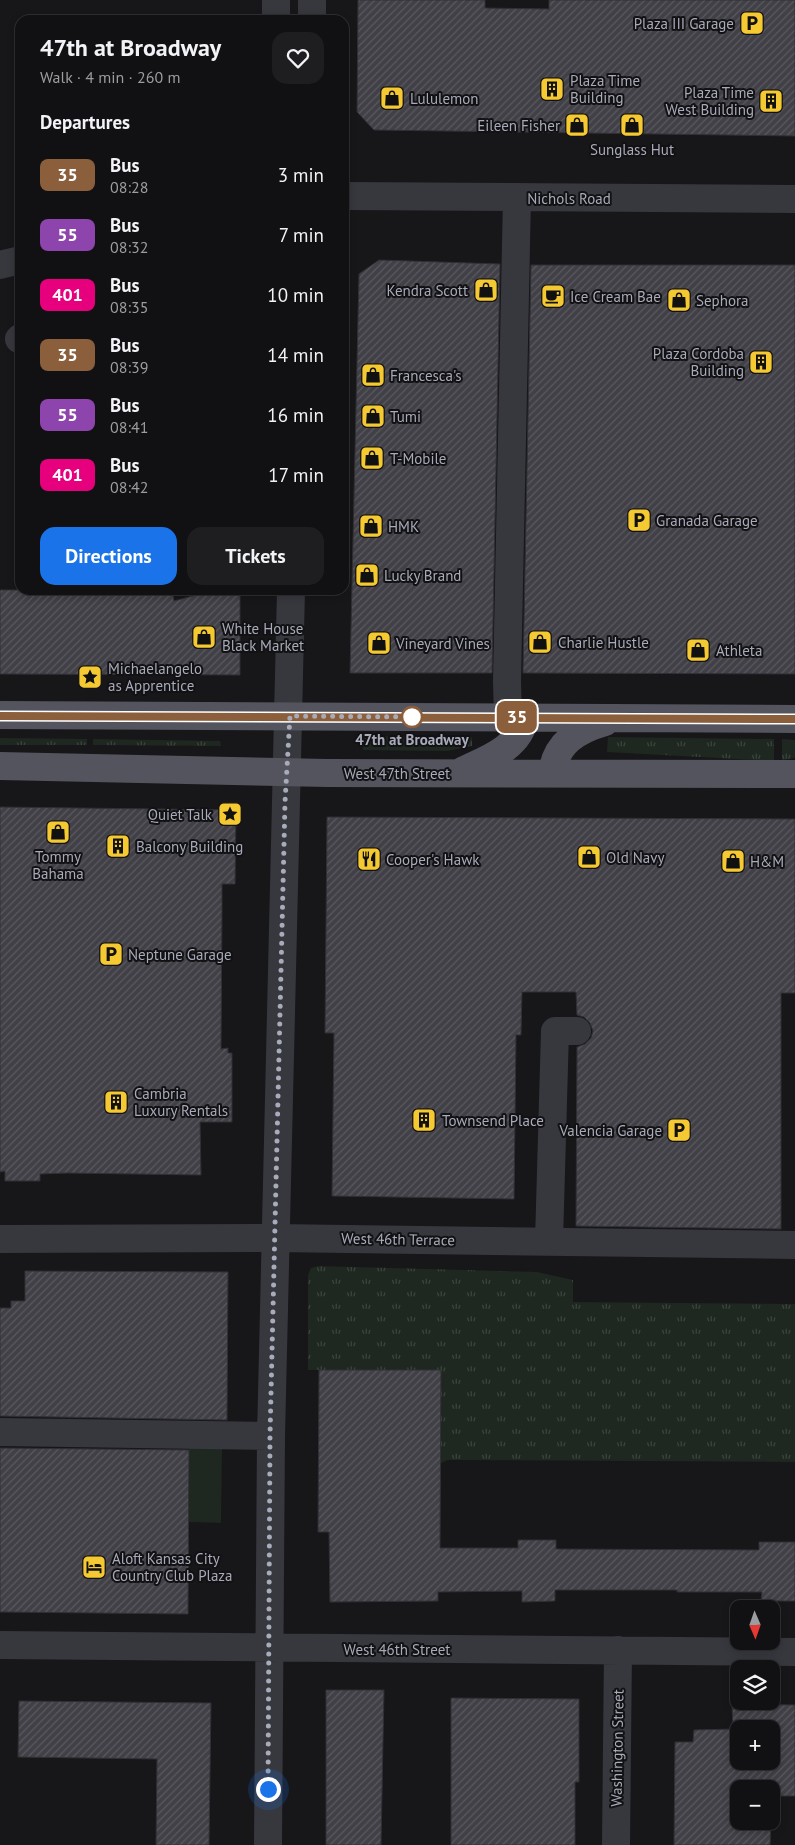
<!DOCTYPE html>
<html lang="en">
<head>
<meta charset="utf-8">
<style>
	:root { --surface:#111013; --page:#1e1e21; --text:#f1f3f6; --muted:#9c9da0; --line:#303033; --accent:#1a73e8 }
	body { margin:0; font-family:"PT Sans",sans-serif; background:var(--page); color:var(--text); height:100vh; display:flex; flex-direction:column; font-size:19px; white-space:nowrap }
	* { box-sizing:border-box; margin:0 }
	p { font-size:16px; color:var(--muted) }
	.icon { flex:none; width:28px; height:28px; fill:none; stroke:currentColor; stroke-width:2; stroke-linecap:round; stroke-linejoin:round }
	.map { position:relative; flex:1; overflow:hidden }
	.sheet { position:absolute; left:15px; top:15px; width:334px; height:580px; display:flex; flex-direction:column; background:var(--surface); border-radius:15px; box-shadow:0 2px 8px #0003,0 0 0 1px var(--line) }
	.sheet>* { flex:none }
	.badge { padding:0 10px; border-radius:8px; font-size:18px; line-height:32px }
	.needle { width:32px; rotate:178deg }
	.controls { position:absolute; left:730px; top:1600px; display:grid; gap:10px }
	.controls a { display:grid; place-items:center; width:50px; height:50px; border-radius:10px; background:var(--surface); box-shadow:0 2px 8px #0003,0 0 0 1px var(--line); font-size:25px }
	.you { position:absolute; width:25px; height:25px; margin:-12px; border:4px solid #fff; border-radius:50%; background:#1a73e8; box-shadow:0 0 0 8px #1a73e833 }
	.map>.badge { position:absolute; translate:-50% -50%; box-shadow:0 0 0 2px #fff }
	h2 { padding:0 25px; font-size:19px; line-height:45px }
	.round { display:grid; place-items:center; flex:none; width:52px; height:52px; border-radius:15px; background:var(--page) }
	.head { display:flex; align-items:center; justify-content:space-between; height:85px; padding:0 25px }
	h1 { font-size:24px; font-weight:700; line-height:38px }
	.button { display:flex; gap:10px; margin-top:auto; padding:10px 25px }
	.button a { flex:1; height:58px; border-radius:15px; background:var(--accent); color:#fff; font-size:20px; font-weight:700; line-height:58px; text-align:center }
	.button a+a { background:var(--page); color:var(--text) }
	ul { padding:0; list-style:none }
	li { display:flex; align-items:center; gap:15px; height:60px; padding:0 25px }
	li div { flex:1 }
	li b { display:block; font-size:19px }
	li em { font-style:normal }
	li .badge { min-width:55px; font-weight:700; text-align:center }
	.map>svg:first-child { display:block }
</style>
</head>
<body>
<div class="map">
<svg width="795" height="1845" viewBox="0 0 795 1845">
	<defs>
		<pattern id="grass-tufts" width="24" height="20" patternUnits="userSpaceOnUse" patternTransform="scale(1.25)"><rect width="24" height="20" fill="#1e2720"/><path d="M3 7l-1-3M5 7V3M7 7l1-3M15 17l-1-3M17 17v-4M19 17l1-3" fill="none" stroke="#3c443e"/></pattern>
		<pattern id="building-hatch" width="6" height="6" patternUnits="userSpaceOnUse" patternTransform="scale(1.25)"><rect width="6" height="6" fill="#414046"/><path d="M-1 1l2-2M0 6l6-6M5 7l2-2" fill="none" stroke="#5a595f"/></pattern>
	</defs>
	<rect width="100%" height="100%" fill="#171619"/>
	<path fill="url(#grass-tufts)" d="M 363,736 L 472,737 L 472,746 L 447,751 L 363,750 Z
		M 608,737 L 774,739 L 774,761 L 607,752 Z
		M 0,738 L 87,739 L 87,745 L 0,745 Z
		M 93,739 L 220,741 L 221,746 L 93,745 Z
		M 782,739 L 795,740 L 795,758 L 782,760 Z
		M 318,1266 L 537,1272 L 573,1280 L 573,1302 L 795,1304 L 795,1462 L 448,1460 L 441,1463 L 441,1370 L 308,1370 L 308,1275 L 311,1268 Z"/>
	<path fill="#1e2720" d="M 189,1448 L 222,1448 L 221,1523 L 188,1522 Z"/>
	<path fill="url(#building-hatch)" stroke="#313035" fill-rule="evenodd" d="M 358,0 L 485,0 L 485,8 L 549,9 L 549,0 L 795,0 L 795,136 L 374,130 L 357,112 Z
		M 379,260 L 500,264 L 492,673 L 350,673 L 359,274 Z
		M 531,265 L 795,265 L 795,674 L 523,673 Z
		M 0,590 L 172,590 L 174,601 L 215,590 L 240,590 L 240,675 L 0,674 Z
		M 0,807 L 236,810 L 235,884 L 222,884 L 222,913 L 221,1049 L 228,1048 L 228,1053 L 232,1053 L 232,1122 L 200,1122 L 201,1175 L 67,1173 L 40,1174 L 40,1181 L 5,1181 L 5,1171 L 0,1172 Z
		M 327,817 L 795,819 L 795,993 L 781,993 L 781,1229 L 576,1226 L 577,1047 L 585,1044 L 591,1038 L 593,1031 L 590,1023 L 584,1017 L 577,1015 L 576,992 L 522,992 L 521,1035 L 516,1035 L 514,1199 L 332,1196 L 334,1033 L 325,1033 Z
		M 25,1271 L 228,1272 L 227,1420 L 0,1416 L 0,1308 L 11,1308 L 11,1301 L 25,1301 Z
		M 319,1370 L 441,1370 L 440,1548 L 518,1548 L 518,1540 L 556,1540 L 556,1549 L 759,1550 L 759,1542 L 795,1542 L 795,1601 L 761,1601 L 762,1592 L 677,1592 L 677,1590 L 555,1590 L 555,1601 L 522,1602 L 522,1591 L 438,1592 L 438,1601 L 330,1602 L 329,1532 L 318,1532 Z
		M 0,1448 L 189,1450 L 188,1614 L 0,1612 Z
		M 326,1690 L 384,1690 L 381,1845 L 326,1845 Z
		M 451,1698 L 579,1699 L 579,1782 L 575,1782 L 575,1845 L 451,1845 Z
		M 19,1701 L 211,1703 L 209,1845 L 156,1845 L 157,1759 L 18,1757 Z
		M 732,1704 L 795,1705 L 795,1796 L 772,1796 L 771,1805 L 771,1789 L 739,1789 L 739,1821 L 771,1821 L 770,1845 L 674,1845 L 675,1742 L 693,1742 L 694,1730 L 733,1729 ZM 739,1729 L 771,1729 L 771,1761 L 739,1761 Z"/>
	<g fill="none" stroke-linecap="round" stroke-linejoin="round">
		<path stroke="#37383e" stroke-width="28" d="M 276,20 L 276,0
			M 312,20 L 312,0
			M 344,196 L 795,199
			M 0,265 L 20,260
			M 19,339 L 20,338
			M 508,717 L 507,681 L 517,197
			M 0,1239 L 276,1238 L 795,1245
			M 549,1241 L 555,1031 L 577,1031
			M 0,1432 L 271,1436
			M 0,1645 L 795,1652
			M 268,1845 L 271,1436 L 291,590
			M 616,1845 L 618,1650"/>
		<path stroke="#53545d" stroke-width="28" d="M 0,715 L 795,719
			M 0,766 L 327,773 L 795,774
			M 462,771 C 487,759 520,748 525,717
			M 552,773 C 556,743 577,730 605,722"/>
	</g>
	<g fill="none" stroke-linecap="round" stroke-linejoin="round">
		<g stroke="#fff" stroke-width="11">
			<path id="line" d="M 0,716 L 795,719"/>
		</g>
		<use href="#line" stroke="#8b5e3c" stroke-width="8"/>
		<path stroke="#a8abb9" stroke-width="5" stroke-dasharray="0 9" d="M 268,1789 L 270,1436 L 285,802 L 290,716 L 412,717"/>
	</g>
	<defs>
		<g id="parking-square" transform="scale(1.25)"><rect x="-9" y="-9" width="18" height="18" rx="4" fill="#f5c931" stroke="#121114"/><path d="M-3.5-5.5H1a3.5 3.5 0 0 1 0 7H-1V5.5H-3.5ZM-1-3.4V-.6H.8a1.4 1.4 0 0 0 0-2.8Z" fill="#111"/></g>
		<g id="building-square" transform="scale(1.25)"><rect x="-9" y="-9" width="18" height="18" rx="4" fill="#f5c931" stroke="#121114"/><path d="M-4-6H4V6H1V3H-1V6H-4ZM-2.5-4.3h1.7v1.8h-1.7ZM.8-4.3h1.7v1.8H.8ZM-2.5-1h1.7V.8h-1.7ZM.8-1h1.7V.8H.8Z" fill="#111"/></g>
		<g id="shop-square" transform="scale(1.25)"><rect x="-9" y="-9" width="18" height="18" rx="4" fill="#f5c931" stroke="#121114"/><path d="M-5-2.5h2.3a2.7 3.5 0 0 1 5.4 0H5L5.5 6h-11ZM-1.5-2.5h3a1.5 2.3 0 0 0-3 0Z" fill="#111"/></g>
		<g id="cafe-square" transform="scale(1.25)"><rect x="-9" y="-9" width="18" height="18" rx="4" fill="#f5c931" stroke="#121114"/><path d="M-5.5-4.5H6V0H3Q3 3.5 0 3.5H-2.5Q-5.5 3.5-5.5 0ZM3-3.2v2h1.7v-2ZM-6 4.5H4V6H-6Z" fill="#111"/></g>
		<g id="sight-square" transform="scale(1.25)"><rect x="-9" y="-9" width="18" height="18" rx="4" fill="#f5c931" stroke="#121114"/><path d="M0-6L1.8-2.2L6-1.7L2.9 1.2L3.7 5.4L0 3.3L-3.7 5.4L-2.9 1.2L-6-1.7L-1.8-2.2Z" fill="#111"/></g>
		<g id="restaurant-square" transform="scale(1.25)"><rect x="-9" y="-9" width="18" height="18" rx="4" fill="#f5c931" stroke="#121114"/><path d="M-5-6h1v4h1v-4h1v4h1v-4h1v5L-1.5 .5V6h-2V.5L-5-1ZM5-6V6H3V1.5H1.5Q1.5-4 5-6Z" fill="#111"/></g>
		<g id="hotel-square" transform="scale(1.25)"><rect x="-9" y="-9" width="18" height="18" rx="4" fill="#f5c931" stroke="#121114"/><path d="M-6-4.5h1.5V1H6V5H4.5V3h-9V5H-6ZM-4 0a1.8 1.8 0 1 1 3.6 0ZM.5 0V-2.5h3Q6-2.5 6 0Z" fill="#111"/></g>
	</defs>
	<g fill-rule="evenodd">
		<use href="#parking-square" x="752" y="23"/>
		<use href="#building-square" x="552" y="89"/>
		<use href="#shop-square" x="392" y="98"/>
		<use href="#building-square" x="771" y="101"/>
		<use href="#shop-square" x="577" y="125"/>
		<use href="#shop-square" x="632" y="125"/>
		<use href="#shop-square" x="486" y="290"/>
		<use href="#cafe-square" x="553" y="296"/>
		<use href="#shop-square" x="679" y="300"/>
		<use href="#building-square" x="761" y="362"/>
		<use href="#shop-square" x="373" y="375"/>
		<use href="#shop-square" x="373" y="416"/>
		<use href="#shop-square" x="372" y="458"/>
		<use href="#parking-square" x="639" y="520"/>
		<use href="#shop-square" x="371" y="526"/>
		<use href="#shop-square" x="367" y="575"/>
		<use href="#shop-square" x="204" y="637"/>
		<use href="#shop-square" x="540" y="642"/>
		<use href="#shop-square" x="379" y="643"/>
		<use href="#shop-square" x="698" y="650"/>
		<use href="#sight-square" x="90" y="677"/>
		<use href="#sight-square" x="230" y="814"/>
		<use href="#shop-square" x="58" y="832"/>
		<use href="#building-square" x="118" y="846"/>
		<use href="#shop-square" x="589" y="857"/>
		<use href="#restaurant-square" x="369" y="859"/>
		<use href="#shop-square" x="733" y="861"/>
		<use href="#parking-square" x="111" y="954"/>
		<use href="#building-square" x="116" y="1102"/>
		<use href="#building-square" x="424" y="1120"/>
		<use href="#parking-square" x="679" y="1130"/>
		<use href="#hotel-square" x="94" y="1567"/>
	</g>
	<circle fill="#fff" stroke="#8b5e3c" stroke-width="2.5" cx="412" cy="717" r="10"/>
	<g text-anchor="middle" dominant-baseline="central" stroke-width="4" stroke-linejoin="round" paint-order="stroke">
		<g font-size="15" fill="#a8abb9" stroke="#121114" text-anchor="start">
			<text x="734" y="23" text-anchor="end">Plaza III Garage</text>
			<text x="570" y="80">Plaza Time<tspan x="570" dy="17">Building</tspan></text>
			<text x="754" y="92" text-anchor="end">Plaza Time<tspan x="754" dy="17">West Building</tspan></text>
			<text x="410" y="98">Lululemon</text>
			<text x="560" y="125" text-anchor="end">Eileen Fisher</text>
			<text x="632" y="149" text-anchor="middle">Sunglass Hut</text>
			<text x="468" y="290" text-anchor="end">Kendra Scott</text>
			<text x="570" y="296">Ice Cream Bae</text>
			<text x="696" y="300">Sephora</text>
			<text x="744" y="353" text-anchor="end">Plaza Cordoba<tspan x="744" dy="17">Building</tspan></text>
			<text x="390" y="375">Francesca's</text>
			<text x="390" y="416">Tumi</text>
			<text x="390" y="458">T-Mobile</text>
			<text x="656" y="520">Granada Garage</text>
			<text x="388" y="526">HMK</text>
			<text x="384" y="575">Lucky Brand</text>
			<text x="222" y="628">White House<tspan x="222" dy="17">Black Market</tspan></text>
			<text x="558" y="642">Charlie Hustle</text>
			<text x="396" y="643">Vineyard Vines</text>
			<text x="716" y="650">Athleta</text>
			<text x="108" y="668">Michaelangelo<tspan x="108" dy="17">as Apprentice</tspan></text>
			<text x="212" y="814" text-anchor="end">Quiet Talk</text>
			<text x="136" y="846">Balcony Building</text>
			<text x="58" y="856" text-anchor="middle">Tommy<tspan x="58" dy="17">Bahama</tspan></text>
			<text x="606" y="857">Old Navy</text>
			<text x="386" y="859">Cooper's Hawk</text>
			<text x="750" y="861">H&amp;M</text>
			<text x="128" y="954">Neptune Garage</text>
			<text x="134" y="1093">Cambria<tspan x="134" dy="17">Luxury Rentals</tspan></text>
			<text x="442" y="1120">Townsend Place</text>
			<text x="662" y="1130" text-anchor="end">Valencia Garage</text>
			<text x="112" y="1558">Aloft Kansas City<tspan x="112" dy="17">Country Club Plaza</tspan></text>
		</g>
		<g font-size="15" fill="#a8abb9" stroke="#121114">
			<text x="569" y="198">Nichols Road</text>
			<text x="397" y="773">West 47th Street</text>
			<text transform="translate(398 1239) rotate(1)">West 46th Terrace</text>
			<text x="397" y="1649">West 46th Street</text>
			<text transform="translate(617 1748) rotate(-89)">Washington Street</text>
		</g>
		<g font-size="15" font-weight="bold" fill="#a8abb9" stroke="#121114">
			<text x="412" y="739">47th at Broadway</text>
		</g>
	</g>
</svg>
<div class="controls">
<a><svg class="needle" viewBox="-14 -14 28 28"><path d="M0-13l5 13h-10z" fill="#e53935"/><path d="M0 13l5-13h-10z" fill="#9c9da0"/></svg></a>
<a><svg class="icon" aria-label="layers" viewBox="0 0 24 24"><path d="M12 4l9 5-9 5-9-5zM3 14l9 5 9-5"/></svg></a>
<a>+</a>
<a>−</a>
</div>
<div class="you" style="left:268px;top:1789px"></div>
<b class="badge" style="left:517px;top:717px;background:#8b5e3c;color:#fff">35</b>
<section class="sheet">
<div class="head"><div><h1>47th at Broadway</h1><p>Walk · 4 min · 260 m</p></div><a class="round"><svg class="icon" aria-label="heart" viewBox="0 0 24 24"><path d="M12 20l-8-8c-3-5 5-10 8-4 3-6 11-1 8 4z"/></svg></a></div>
<h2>Departures</h2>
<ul>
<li><span class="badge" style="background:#8b5e3c;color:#fff">35</span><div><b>Bus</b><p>08:28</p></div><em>3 min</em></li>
<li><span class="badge" style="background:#8e44ad;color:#fff">55</span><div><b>Bus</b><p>08:32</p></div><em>7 min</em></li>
<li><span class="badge" style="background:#e6007e;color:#fff">401</span><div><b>Bus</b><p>08:35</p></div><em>10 min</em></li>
<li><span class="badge" style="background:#8b5e3c;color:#fff">35</span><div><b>Bus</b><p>08:39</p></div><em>14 min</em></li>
<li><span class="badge" style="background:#8e44ad;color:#fff">55</span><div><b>Bus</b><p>08:41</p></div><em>16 min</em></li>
<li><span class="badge" style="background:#e6007e;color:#fff">401</span><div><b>Bus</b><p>08:42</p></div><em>17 min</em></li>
</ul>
<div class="button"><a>Directions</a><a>Tickets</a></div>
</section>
</div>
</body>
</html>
